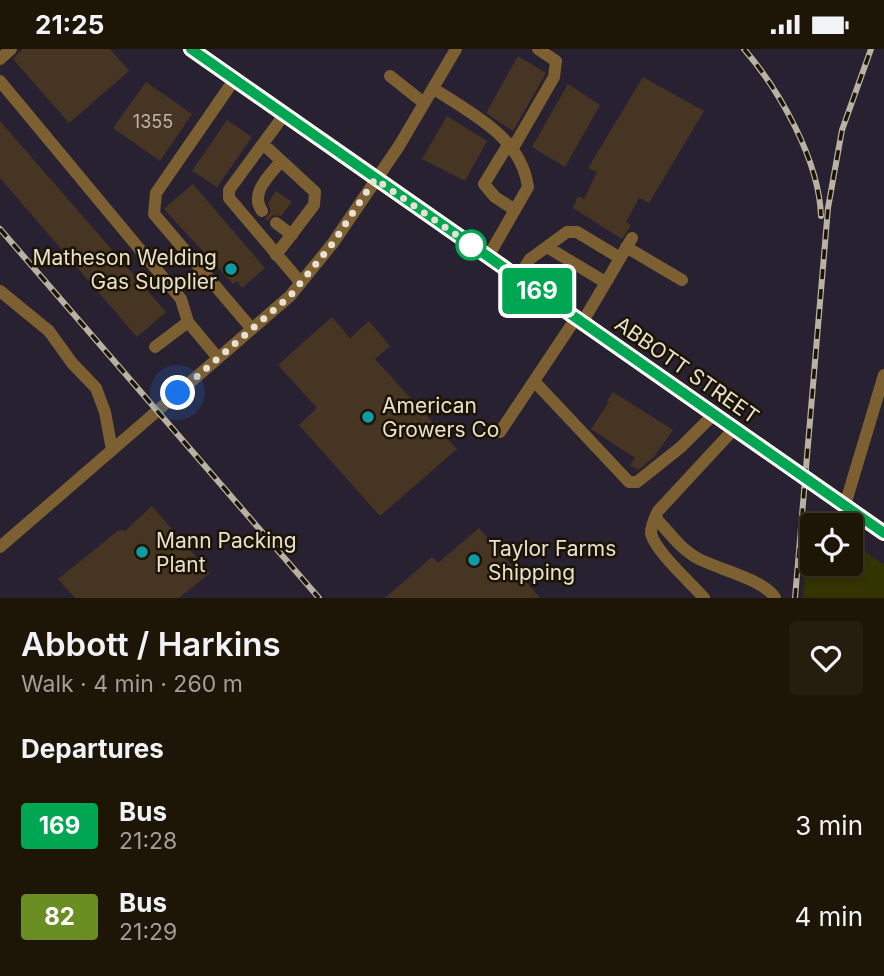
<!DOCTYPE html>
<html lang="en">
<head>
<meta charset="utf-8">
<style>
	:root { --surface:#1d1505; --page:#251e0f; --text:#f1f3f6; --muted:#a09f9a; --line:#3b3427 }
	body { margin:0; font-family:Inter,sans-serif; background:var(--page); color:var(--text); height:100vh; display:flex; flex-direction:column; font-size:26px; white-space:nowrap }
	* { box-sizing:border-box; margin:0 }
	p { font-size:23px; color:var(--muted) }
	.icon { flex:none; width:38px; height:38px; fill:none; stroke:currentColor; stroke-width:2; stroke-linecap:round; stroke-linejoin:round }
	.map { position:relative; height:549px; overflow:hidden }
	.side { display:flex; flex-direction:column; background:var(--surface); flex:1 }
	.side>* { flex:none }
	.badge { padding:0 14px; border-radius:5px; font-size:24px; line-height:46px }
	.fabs { position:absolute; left:800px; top:464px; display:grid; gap:14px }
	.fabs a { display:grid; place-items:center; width:63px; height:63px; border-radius:7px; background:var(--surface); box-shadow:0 4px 10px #0003,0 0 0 2px var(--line); font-size:35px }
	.you { position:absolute; width:35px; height:35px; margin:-18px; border:5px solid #fff; border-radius:50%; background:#1a73e8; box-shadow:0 0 0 10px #1a73e833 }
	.map>.badge { position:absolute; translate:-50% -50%; box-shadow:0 0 0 4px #fff }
	h2 { padding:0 21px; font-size:26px; line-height:63px }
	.round { display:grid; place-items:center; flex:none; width:74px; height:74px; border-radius:7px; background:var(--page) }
	.overview { display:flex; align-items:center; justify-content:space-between; height:119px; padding:0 21px }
	h1 { font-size:33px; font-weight:600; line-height:52px }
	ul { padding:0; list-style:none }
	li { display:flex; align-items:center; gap:21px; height:91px; padding:0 21px }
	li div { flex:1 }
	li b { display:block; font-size:26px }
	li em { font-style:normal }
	li .badge { min-width:77px; font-weight:700; text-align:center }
	.status { display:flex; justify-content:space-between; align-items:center; height:49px; padding:0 35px; background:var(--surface); direction:ltr }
	.status svg { height:19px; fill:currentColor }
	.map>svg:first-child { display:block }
</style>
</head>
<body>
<div class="status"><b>21:25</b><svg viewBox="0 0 49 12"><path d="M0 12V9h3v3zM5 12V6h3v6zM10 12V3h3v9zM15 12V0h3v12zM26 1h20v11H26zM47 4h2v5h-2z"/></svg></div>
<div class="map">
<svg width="884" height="549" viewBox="0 0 884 549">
	<rect width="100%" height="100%" fill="#271c07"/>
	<path fill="#282131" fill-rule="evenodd" d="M 0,0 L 884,0 L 884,549 L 0,549 ZM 812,476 L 850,476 L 850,514 L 812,514 Z"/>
	<path fill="#333501" d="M 808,484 L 812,485 L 812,514 L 850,514 L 851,492 L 884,516 L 884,549 L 803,549 Z"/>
	<path fill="#473524" d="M 23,0 L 110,0 L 129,22 L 69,74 L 13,10 Z
		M 518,7 L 546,24 L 513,82 L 486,64 Z
		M 643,28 L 704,62 L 649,154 L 639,149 L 626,173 L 631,176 L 622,190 L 573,159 L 578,147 L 584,150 L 597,123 L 588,119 Z
		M 146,33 L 192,65 L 160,112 L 113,79 Z
		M 568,35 L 600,56 L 565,118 L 532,98 Z
		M 447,67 L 487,92 L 465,132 L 422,110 Z
		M 227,71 L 252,88 L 217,138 L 192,122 Z
		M 0,72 L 166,263 L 137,288 L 0,129 Z
		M 193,135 L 265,219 L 242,239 L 237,232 L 233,235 L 164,160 Z
		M 276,142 L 292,153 L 281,167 L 273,166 L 268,172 L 265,170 L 271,162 L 268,154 Z
		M 332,268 L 350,289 L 369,272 L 390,297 L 375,310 L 457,400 L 380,467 L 299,376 L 317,359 L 278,316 Z
		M 613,343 L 673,381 L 654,408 L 638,421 L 630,416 L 635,409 L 591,380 L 609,353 L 607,352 Z
		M 152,457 L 210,524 L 179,549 L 75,549 L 58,530 L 119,481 L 125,482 Z
		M 479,479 L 540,549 L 385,549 L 432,508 L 438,514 Z"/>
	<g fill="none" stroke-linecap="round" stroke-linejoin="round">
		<path stroke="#7c6032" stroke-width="12" d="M 0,10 L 11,0
			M 390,27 L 424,54
			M 234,31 L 156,144 L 154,165 L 252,280
			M 0,32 L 181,250 L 188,273
			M 433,39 C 471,65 521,87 528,138 L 488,208
			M 284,66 L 229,141 L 229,149 L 301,234
			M 509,94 L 484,135 L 495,148 L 515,161
			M 263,95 L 315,143 L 314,156 L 276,206
			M 513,99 L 554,28 L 556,12 L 538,0
			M 262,162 C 249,144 270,126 281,112
			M 276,174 L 292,186
			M 547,198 L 605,233
			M 626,198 L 682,231
			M 518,229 L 530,210 L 567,183 L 577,183 L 620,209
			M 0,242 L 49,282 L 72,314 L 96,339 L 105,363 L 112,401
			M 582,274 L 632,189
			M 155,298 L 188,273 L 218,309
			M 534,332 L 629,433 L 637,433 L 681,398 L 714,365
			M 500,383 L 576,269
			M 845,456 L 884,326
			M 655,468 C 668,482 681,501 699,510 C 718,520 765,531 775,549
			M 0,498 L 290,247 L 333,194 L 399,97 L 456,0
			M 704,549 C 692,535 654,501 651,484 C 651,476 655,469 658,462 L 735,379"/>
		<path stroke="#dda137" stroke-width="16" d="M 191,0 L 884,484"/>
		<g stroke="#b9b1a2" stroke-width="6">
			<path id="rail" d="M 744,0 C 780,42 819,111 821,167
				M 0,180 L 319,549
				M 795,549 L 828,159 L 842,81 L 871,0"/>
		</g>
		<use href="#rail" stroke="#1d1301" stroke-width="3.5" stroke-dasharray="10" stroke-linecap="butt"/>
	</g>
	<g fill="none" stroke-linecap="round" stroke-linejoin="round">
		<g stroke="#fff" stroke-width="16">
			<path id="line" d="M 191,0 L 884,484"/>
		</g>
		<use href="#line" stroke="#00a651" stroke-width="10"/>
		<path stroke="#e7e0d3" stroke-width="7" stroke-dasharray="0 12.6" d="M 178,344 L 290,247 L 333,194 L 375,130 L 471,196"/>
	</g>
	<circle fill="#fff" stroke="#00a651" stroke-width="3.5" cx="471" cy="196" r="14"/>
	<g fill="#0f9aa8" stroke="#1d1301" stroke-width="2.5">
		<circle cx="231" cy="220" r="7"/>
		<circle cx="368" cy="368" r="7"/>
		<circle cx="142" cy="503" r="7"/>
		<circle cx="474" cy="511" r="7"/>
	</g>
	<g text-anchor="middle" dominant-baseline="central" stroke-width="5" stroke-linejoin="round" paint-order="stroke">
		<g font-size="18" fill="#bfb5a7">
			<text x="153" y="72">1355</text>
		</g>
		<g font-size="21" fill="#e7e0d3" stroke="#1d1301" text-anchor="start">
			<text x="217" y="208" text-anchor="end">Matheson Welding<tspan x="217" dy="24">Gas Supplier</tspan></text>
			<text x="382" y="356">American<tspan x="382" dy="24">Growers Co</tspan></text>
			<text x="156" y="491">Mann Packing<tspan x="156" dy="24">Plant</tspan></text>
			<text x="488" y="499">Taylor Farms<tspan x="488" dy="24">Shipping</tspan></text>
		</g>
		<g font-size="21" fill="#e7e0d3" stroke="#1d1301">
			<text transform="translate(687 321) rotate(35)">ABBOTT STREET</text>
		</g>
	</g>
</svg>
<div class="fabs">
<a><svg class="icon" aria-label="locate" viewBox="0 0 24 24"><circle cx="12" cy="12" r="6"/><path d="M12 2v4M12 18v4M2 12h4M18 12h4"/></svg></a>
</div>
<div class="you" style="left:178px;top:344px"></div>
<b class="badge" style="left:537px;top:242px;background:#00a651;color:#fff">169</b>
</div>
<section class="side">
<div class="overview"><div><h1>Abbott / Harkins</h1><p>Walk · 4 min · 260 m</p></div><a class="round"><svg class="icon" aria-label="heart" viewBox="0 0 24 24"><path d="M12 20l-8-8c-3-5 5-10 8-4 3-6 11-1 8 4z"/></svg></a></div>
<h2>Departures</h2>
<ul>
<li><span class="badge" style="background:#00a651;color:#fff">169</span><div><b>Bus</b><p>21:28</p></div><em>3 min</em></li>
<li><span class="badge" style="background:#6b8e23;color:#fff">82</span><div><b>Bus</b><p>21:29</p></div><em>4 min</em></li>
</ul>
</section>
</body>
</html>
